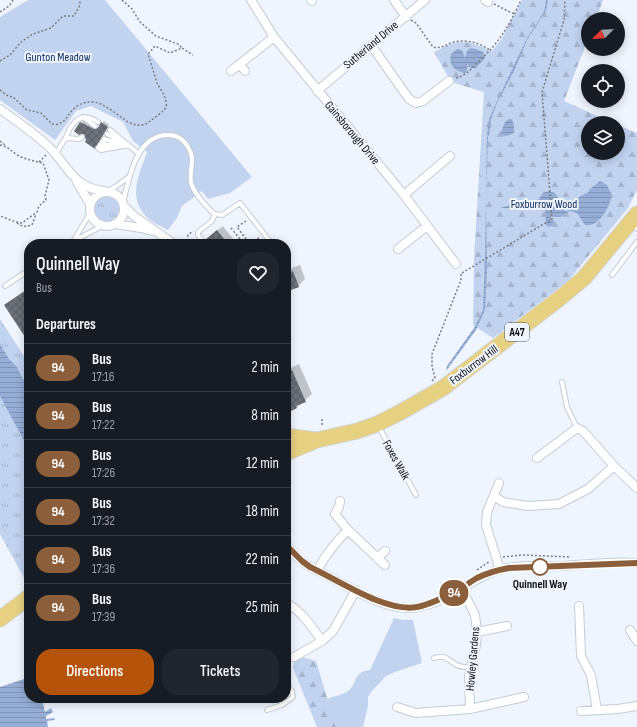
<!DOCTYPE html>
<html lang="en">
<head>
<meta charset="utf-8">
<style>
	:root { --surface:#171b24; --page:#20242c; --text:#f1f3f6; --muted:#9ea1a6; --line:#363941; --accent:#b45309 }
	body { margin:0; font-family:"Sofia Sans Condensed",sans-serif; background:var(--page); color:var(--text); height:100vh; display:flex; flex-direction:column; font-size:15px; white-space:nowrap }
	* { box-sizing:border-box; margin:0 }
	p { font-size:13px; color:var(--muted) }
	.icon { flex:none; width:22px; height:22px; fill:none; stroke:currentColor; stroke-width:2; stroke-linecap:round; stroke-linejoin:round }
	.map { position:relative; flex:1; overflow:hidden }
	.side { position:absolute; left:24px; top:239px; width:267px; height:464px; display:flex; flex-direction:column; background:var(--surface); border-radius:16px; box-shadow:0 2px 10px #0003 }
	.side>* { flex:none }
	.badge { padding:0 8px; border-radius:13px; font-size:14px; line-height:26px }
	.needle { width:26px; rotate:246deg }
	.buttons { position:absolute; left:581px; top:12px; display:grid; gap:8px }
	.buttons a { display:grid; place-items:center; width:44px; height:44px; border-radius:50%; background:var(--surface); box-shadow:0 2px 10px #0003; font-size:20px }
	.map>.badge { position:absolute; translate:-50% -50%; box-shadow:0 0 0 2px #fff }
	h2 { padding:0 12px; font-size:15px; line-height:36px }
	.round { display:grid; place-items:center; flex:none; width:42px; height:42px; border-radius:16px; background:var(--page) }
	.summary { display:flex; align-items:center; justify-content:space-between; height:68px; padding:0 12px }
	h1 { font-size:19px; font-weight:600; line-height:30px }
	.action { display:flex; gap:8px; margin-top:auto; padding:8px 12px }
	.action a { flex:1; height:46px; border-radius:16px; background:var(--accent); color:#fff; font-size:16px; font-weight:600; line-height:46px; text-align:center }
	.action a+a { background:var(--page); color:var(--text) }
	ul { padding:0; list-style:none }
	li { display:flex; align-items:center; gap:12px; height:48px; padding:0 12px; border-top:1px solid var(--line) }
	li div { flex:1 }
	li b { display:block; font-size:15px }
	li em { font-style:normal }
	li .badge { min-width:44px; font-weight:700; text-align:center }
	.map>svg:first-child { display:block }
</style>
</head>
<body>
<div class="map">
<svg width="637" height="727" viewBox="0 0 637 727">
	<defs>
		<pattern id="grass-tufts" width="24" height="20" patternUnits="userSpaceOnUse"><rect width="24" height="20" fill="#c2d3f0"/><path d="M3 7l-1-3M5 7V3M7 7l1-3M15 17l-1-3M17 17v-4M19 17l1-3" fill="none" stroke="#a6b4cd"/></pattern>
		<pattern id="forest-firs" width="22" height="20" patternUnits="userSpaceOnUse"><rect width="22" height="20" fill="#c2d3f0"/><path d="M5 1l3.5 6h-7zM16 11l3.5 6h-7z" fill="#a6b4cd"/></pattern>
		<pattern id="water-rules" width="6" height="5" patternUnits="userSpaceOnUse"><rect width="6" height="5" fill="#96aed6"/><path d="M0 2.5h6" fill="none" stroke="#8094b7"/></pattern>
		<pattern id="building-cross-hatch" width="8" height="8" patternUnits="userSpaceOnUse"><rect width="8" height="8" fill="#6d727a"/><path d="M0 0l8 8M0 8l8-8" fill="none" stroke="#585c63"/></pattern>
	</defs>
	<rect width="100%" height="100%" fill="#eff5fe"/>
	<path fill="url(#grass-tufts)" d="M93 209a13 13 0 1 1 26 0a13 13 0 1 1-26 0Z
		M 0,319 L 29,364 L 29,572 L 24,578 L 0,534 Z"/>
	<path fill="url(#forest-firs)" d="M 522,0 L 603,0 L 596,19 L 588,19 L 588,39 L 564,101 L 613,123 L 588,123 L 588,153 L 618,153 L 618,125 L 637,133 L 637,190 L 628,208 L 568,281 L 493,338 L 473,325 L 474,258 L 484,92 L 451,82 L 434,52 C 440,49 447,45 454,43 C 467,40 481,45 491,52 L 501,40 Z
		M 302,657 L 316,661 L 336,727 L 317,727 L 293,668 L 294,661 Z"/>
	<path fill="#c2d3f0" d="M 28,0 L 105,0 L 252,177 L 230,193 L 208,199 L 202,191 L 182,206 L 177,218 L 168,230 C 160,226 149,221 144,214 C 128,194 140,173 147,152 L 133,141 L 123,122 L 91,106 L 76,111 L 55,140 L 0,100 L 0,17 Z
		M 394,618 L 403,620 L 413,620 L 422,663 L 395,672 L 386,676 L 372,691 L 368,697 L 368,706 L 363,727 L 336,727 L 327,699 C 334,696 343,695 348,691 C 358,684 352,672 370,670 Z"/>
	<path fill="url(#water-rules)" d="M 546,0 L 548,0 L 546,11 L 527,40 L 515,69 L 497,103 L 491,119 L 489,136 L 487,135 L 489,119 L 498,99 L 527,38 L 544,13 Z
		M 470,48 L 476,49 L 483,52 L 485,58 L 476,68 L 471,68 L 467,63 L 467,71 L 465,73 C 454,71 448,64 451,54 L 457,49 L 462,50 L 465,58 L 467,51 Z
		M 509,119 L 512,119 L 514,125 L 514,133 L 507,136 L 500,135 L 505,122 Z
		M 487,136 L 488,137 L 486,201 L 487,269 L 485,310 L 476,330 L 446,371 L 447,366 L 474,328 L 483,310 L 485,257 Z
		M 600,181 L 607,185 L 612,196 C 609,207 599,228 585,225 L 577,213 L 570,211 L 561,217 L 551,217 L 551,218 L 554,221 L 552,226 L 548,227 L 546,225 L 545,210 L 536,203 L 509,208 L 500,208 L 533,200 L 538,200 L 543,193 L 549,191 L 555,193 L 558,198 L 557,204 L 562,204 L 565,207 L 565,211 L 567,211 L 576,207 L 577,205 L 573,205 C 575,199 582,194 588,193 L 590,189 Z
		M 0,344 L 9,359 L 17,367 L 20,374 L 29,388 L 29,450 L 0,396 Z
		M 27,678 L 29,684 L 29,698 L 42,698 L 45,712 L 51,708 L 53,712 L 46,716 L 46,719 L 54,718 L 55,720 L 47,721 L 48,727 L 0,727 L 0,687 Z"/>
	<path fill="#0003" d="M 83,121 L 96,128 L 99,127 L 104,121 L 109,125 L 96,146 L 88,140 L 81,123 Z
		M 223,226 L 237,244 L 209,244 L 212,234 Z
		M 300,265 L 305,279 L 298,286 L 286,290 L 286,270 Z
		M 299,364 L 312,394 L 297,407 L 286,409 L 286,370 Z"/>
	<path fill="url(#building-cross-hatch)" d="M 80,122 L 94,129 L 98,128 L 101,122 L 108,127 L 95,149 L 85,142 L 86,140 L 84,134 L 79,135 L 74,131 Z
		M 217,230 L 228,244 L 208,244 L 206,239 Z
		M 293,271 L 299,287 L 286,292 L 286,274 Z
		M 29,288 L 29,343 L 4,305 Z
		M 292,370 L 306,402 L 296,406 L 297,408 L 291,411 L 290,409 L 286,410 L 286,373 Z"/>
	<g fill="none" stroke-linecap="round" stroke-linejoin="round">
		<g stroke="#c6cbd4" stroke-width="6">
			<path id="lane" d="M 83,117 L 95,126
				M 110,130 L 139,154
				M 107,134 L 122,141
				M 66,138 L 79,139 L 82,137
				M 104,139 L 107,140 L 127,144
				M 102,142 L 106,145 L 119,145
				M 100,145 L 104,148 L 107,148
				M 98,148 L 101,150 L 129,145
				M 56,155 C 58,149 62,144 65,139 C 67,136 68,133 69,130 C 77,116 85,114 98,122
				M 108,191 L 118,185 L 130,176
				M 123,203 C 129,178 136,135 168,135 C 177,135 184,140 188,147 C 196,159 189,169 191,182 C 193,193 205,204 212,212 L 215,214 L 222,215 L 240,203 L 272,244
				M 637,229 L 637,228
				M 74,240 L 90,213
				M 68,244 L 102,226
				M 205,244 L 198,235 L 198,232 L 212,221 L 215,214
				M 612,275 L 637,242
				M 5,286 L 29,270
				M 562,382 L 567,407 L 577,428
				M 379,427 L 416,495
				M 434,658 C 447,655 445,658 455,664 C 459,667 465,667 471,668
				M 286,661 L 294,657
				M 267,710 L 282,705 L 293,697 L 292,691 L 286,687"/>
		</g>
		<g stroke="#c6cbd4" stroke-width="10">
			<path id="street" d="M 251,0 L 274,37 L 404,195 L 456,264
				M 311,0 L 312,1
				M 394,0 L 406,17
				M 485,0 L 488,2
				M 371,45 L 409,99 L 416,103 L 423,101 L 449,81
				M 240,64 L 245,71
				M 231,71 L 274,37
				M 317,91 L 425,0
				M 0,109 C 16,121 37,135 51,149 C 69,168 75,189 105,191
				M 77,182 L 90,204
				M90 209a17 17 0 1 1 34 0a17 17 0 1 1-34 0Z
				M 404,195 L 450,156
				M 124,206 L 134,216 L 174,244
				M 115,224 L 141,228 L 152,231
				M 398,249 L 427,226
				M 537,458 L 577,428 L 583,431 L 614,466 L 637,488
				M 499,483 L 487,512 L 486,525 L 500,570
				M 494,496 L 503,502 L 528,506 L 559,504 L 588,489 L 614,466
				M 340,501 L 339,507 L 335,514 L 348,530 L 385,565
				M 286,545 L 302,561 L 310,567 C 339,580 376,607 407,608 C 439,609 469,579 498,570 C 519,564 540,567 562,566 C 587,565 612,561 637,563
				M 377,558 L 385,551
				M 317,570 C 326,555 335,542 348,530
				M 462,589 L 475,615 L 477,632 L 476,645 L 469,676 L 470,709
				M 286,603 C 301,610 312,627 322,641
				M 579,606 L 581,656 L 591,675 L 597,710
				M 630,630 L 637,641
				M 477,632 L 507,626
				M 294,657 L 322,641 L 333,631 L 356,590
				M 397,707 L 416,713 L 470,709 L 524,697
				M 581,711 L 618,709 L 637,706"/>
		</g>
		<g stroke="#d3d4d4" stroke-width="17">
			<path id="highway" d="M 286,436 L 316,440
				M 286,453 L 317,440 L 357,431 L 377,424 L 399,413 L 443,388 L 560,298 L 584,278 L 637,214
				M 0,619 L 29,597"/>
		</g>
		<path stroke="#797d82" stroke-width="1.5" stroke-dasharray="2 2" stroke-linecap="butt" d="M 122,0 L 132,9 L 140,22 L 156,36 L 178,44 L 182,48
			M 494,4 L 514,14
			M 0,12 L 9,6 L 13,0
			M 411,20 L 416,23 L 433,47 C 444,49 445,44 454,42 C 467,39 481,43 491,51
			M 0,61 L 10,55 L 21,42 L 33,34 L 51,28 L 63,16 L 74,16 L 80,5 L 80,0
			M 456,78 C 465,76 470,70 476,64 C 499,43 508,28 521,0
			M 0,90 L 8,96 L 13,97 L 27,110 L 41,113 L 52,124 C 54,124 57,125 58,124 C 70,121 70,101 93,102 C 107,103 121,120 133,124 C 145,128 148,122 157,116 C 162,112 168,108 166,102 C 165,94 160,89 157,83 C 154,73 151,63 148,54 L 155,46 L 170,53 L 182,48 L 193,55
			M 0,141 L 5,145
			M 0,145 C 8,146 12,152 19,156 C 27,160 35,161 43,163 L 49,180 L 45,196 L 46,200 L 39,206 L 37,212 L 22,223 L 16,222 L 0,216
			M 39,162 L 46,155
			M 246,221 L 237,227 L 250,244
			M 17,223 C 22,227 26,227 32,225 L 36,214
			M 231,228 L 244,244
			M 190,244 L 188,242 L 188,235 L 193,231
			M 251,244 L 260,237
			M 259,244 L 263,241
			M 462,273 L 552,219 L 542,92 L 564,20 L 565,0
			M 432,381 L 435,378 L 432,366 L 432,354 L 461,280 L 461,272
			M 322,419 L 322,427
			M 503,557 L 522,555 L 571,557
			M 477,570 L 490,561"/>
		<use href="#lane" stroke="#fff" stroke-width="4"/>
		<use href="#street" stroke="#fff" stroke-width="8"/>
		<use href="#highway" stroke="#e6d182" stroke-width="15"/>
	</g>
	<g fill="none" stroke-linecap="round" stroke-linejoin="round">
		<g stroke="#fff" stroke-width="9">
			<path id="line" d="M 286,545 L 302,561 L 310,567 C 338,580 386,613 417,607 C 429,605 440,599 451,594 C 461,590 468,583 477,578 C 487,573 498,570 509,568 L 637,563"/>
		</g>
		<use href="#line" stroke="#8b5e3c" stroke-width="6"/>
	</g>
	<circle fill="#fff" stroke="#8b5e3c" stroke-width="2" cx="540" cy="567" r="8"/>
	<g text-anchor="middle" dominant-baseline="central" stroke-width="4" stroke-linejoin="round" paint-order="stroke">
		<rect fill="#eff5fe" stroke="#505357" stroke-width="1" x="505" y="323" width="24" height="18" rx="3"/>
		<g font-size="11" font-weight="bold" fill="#0c0e10">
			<text x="517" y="332">A47</text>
		</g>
		<g font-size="12" fill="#0c0e10" stroke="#eff5fe">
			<text transform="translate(371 45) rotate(-40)">Sutherland Drive</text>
			<text transform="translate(352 133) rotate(50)">Gainsborough Drive</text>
			<text transform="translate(474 365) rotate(-37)">Foxburrow Hill</text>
			<text transform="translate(396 460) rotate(61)">Foxes Walk</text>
			<text transform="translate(473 659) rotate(-85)">Howley Gardens</text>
		</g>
		<g font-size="12" fill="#092757" stroke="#eff5fe">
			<text x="58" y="57">Gunton Meadow</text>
			<text x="544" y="204">Foxburrow Wood</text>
		</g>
		<g font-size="12" font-weight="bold" fill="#0c0e10" stroke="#eff5fe">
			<text x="540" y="584">Quinnell Way</text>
		</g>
	</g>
</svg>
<div class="buttons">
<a><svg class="needle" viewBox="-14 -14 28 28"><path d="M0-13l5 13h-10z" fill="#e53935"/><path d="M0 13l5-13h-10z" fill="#9ea1a6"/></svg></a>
<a><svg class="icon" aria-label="locate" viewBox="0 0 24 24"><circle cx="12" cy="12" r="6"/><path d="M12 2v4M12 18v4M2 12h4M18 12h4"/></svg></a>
<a><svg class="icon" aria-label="layers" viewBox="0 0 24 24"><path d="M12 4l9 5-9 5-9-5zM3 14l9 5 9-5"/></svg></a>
</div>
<b class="badge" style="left:454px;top:593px;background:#8b5e3c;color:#fff">94</b>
<section class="side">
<div class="summary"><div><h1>Quinnell Way</h1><p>Bus</p></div><a class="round"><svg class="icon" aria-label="heart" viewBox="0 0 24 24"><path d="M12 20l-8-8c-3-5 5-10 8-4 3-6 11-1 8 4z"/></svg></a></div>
<h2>Departures</h2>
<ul>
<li><span class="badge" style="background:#8b5e3c;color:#fff">94</span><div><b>Bus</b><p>17:16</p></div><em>2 min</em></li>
<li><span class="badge" style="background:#8b5e3c;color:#fff">94</span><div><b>Bus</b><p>17:22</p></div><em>8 min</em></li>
<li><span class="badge" style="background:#8b5e3c;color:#fff">94</span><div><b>Bus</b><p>17:26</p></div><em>12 min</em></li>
<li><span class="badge" style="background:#8b5e3c;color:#fff">94</span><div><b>Bus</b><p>17:32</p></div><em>18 min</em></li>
<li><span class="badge" style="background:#8b5e3c;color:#fff">94</span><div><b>Bus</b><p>17:36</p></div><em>22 min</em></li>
<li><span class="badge" style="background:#8b5e3c;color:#fff">94</span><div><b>Bus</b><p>17:39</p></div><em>25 min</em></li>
</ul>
<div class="action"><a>Directions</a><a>Tickets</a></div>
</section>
</div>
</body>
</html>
